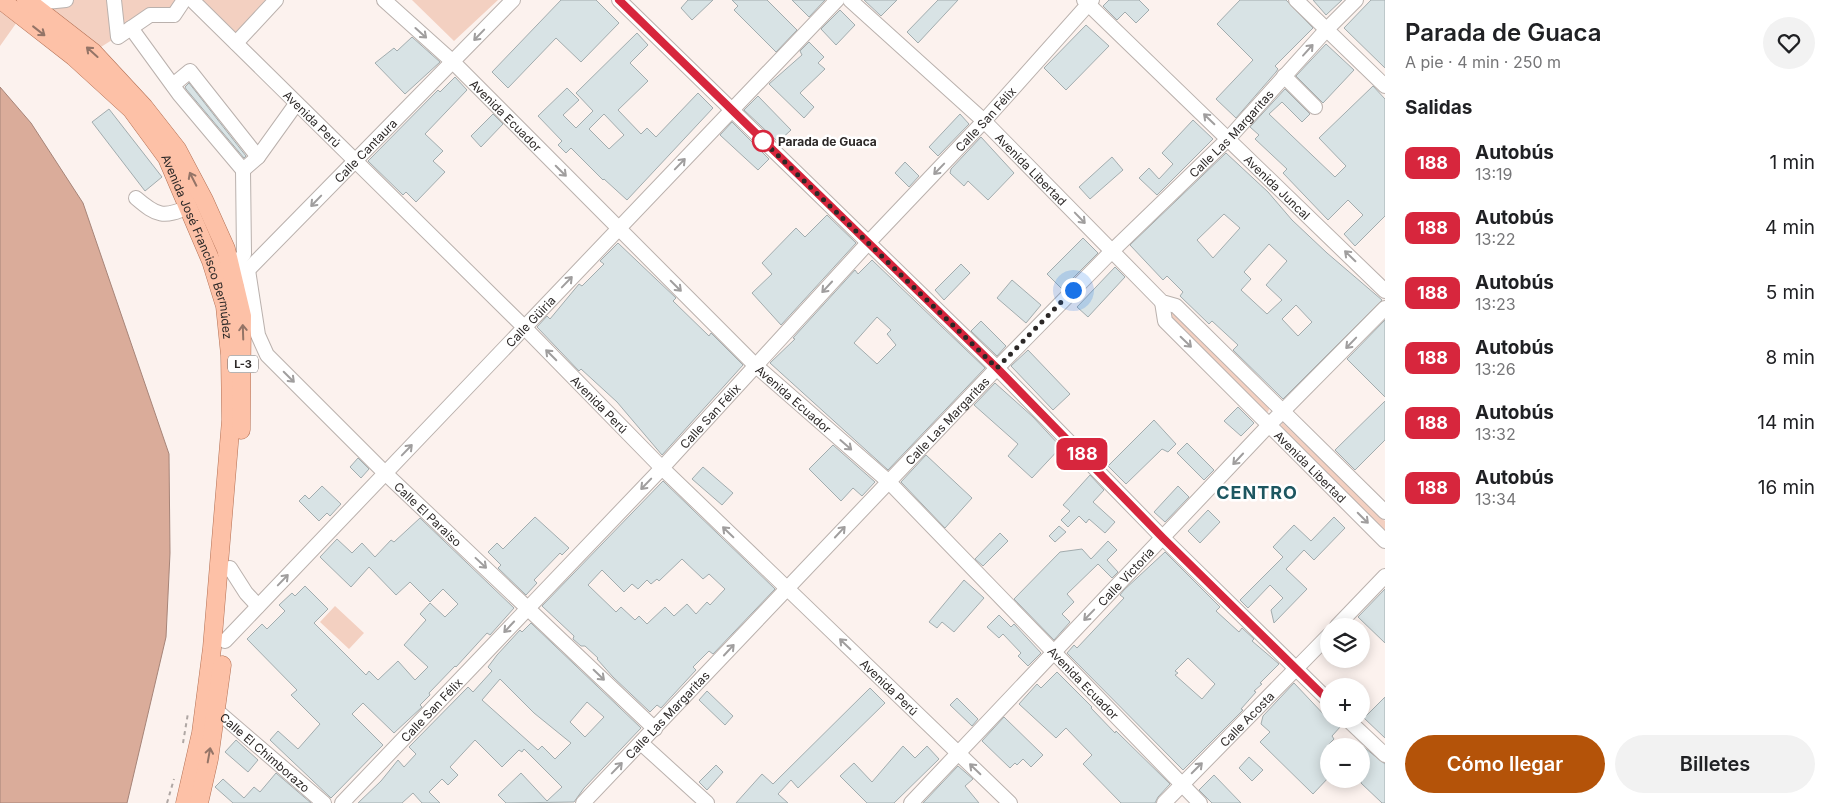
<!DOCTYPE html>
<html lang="es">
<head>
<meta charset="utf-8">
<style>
	:root { --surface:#fff; --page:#f2f2f2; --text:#202124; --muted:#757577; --accent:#b45309 }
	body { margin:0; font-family:Inter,sans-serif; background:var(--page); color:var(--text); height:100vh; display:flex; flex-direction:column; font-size:19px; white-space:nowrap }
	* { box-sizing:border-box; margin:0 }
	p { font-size:16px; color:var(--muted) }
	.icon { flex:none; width:28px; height:28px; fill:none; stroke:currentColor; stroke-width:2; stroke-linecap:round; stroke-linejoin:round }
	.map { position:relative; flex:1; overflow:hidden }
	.sheet { display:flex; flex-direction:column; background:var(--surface); width:450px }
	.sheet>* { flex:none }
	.badge { padding:0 10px; border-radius:8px; font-size:18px; line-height:32px }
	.buttons { position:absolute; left:1320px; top:618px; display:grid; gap:10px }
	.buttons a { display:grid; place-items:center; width:50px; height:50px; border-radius:50%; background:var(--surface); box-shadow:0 2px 12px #0003; font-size:25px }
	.you { position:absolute; width:25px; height:25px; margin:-12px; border:4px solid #fff; border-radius:50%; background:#1a73e8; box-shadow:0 0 0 8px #1a73e833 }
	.map>.badge { position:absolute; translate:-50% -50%; box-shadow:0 0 0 2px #fff }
	h2 { padding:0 20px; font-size:19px; line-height:45px }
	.round { display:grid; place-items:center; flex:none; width:52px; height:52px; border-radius:26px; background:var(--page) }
	.overview { display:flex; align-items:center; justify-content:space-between; height:85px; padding:0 20px }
	h1 { font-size:24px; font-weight:600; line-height:38px }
	.cta { display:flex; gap:10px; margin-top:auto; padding:10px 20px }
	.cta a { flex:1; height:58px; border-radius:30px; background:var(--accent); color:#fff; font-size:20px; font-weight:600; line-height:58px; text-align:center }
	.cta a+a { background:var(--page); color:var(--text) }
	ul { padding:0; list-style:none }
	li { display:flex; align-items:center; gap:15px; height:65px; padding:0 20px }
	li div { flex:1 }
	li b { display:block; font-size:19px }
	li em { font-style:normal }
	li .badge { min-width:55px; font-weight:700; text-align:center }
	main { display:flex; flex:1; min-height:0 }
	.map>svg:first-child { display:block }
</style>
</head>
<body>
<main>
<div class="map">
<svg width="1385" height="803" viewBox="0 0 1385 803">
	<rect width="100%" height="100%" fill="#fcf2ee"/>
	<path fill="#f3d0c1" d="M 0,0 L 17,22 L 0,46 Z
		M 66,0 L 184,0 L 174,15 L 131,28 L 93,52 L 30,4 Z
		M 192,0 L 276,0 L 236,43 Z
		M 412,0 L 498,0 L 454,41 Z
		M 1169,309 L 1270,406 L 1268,412 L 1264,411 L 1168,318 Z
		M 1282,422 L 1385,521 L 1385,531 L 1284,430 L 1281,426 Z
		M 335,606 L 364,633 L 349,649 L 320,622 Z"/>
	<path fill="#daac9a" stroke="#a68478" d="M 0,87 L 31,123 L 83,203 L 169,454 L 170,553 L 166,637 L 127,803 L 0,803 Z"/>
	<path fill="#d8e3e5" stroke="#a2acae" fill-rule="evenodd" d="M 561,0 L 596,0 L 619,23 L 581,62 L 556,38 L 508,88 L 492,72 Z
		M 688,0 L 713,0 L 692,20 L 681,8 Z
		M 732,0 L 767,0 L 797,30 L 776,52 L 734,10 L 738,6 Z
		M 792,0 L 825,0 L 809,17 Z
		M 864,0 L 897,0 L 881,16 Z
		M 938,0 L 958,0 L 918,43 L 907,32 Z
		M 1109,0 L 1139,0 L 1149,10 L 1136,23 L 1125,12 L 1117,20 L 1103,6 Z
		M 1240,0 L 1286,0 L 1313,28 L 1275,66 L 1278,69 L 1276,72 L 1236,118 L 1216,99 L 1253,60 L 1217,24 Z
		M 1313,0 L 1342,0 L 1326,15 Z
		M 1371,0 L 1385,0 L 1385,68 L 1344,28 Z
		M 840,10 L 855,25 L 836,45 L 821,29 Z
		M 1086,25 L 1109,46 L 1066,90 L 1044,68 Z
		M 637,33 L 648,45 L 630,63 L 648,81 L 618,110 L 641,134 L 647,128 L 656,137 L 698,93 L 713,108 L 627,200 L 604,179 L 603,180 L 571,148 L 566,153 L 558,145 L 562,141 L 538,116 L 567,88 L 579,100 L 563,115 L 576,128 L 593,111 L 576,93 ZM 604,114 L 624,135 L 609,149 L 589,129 Z
		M 412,37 L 440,62 L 405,94 L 375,63 L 394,48 L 397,51 Z
		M 809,42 L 824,57 L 818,63 L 825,69 L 800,93 L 814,107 L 804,118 L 769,84 L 802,55 L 800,51 Z
		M 1326,44 L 1354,70 L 1323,103 L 1296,76 Z
		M 455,77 L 467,90 L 425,134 L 443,151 L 433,161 L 445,172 L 416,202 L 406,192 L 403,195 L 368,161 L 438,90 L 440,92 Z
		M 189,83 L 246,156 L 244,158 L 186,89 L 185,87 Z
		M 1373,86 L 1385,99 L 1385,216 L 1355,246 L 1344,234 L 1363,215 L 1348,200 L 1328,220 L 1283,173 L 1287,169 L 1255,139 L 1259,135 L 1250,127 L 1285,89 L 1310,114 L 1302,122 L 1282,102 L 1269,114 L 1335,177 L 1346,166 L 1319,138 Z
		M 758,96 L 791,130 L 778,142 L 744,110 Z
		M 109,109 L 162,177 L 145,191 L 92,122 Z
		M 493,114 L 503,124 L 481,147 L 471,136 Z
		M 960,114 L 969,124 L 938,156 L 929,147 Z
		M 1193,120 L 1213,139 L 1157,195 L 1139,178 L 1149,168 L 1159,179 L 1173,164 L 1162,153 Z
		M 732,122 L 769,159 L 758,170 L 720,135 Z
		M 981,137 L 1014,173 L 988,200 L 968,181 L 964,186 L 950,173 L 951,169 Z
		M 1226,153 L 1268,192 L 1292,220 L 1327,253 L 1382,300 L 1283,399 L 1233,350 L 1238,345 L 1212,321 L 1209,324 L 1180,296 L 1183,292 L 1167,276 L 1163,280 L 1130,245 ZM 1224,214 L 1240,228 L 1213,258 L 1197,240 ZM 1269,244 L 1287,261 L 1266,285 L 1282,300 L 1267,314 L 1241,290 L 1251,279 L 1244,272 ZM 1296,305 L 1312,322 L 1298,336 L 1282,319 Z
		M 1112,157 L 1123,170 L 1090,199 L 1079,187 Z
		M 905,162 L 919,176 L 909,187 L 895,173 Z
		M 827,215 L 856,243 L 781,325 L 752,293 L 772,274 L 762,263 L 796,228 L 805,237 Z
		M 1083,238 L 1098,253 L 1062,289 L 1047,274 Z
		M 618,243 L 676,298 L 673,301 L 709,336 L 711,333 L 743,365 L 662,455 L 617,402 L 581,369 L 579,371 L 537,327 L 547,316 L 550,319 L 579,284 L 582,286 L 604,264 L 600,261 Z
		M 872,260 L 985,368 L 888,470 L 770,363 L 795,339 L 793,338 L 855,270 L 858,274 ZM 877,317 L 891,330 L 887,334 L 896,345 L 877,364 L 854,343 Z
		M 961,264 L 970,273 L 944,300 L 935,290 Z
		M 1115,267 L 1125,277 L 1088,317 L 1077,307 Z
		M 1012,280 L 1041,305 L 1026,323 L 997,298 Z
		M 1385,320 L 1385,397 L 1347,359 Z
		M 981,321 L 1006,346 L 997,356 L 971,331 Z
		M 1028,350 L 1070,394 L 1053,410 L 1011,366 Z
		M 995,383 L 1033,417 L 1061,447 L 1032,478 L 1008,456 L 1018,444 L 974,405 Z
		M 1385,401 L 1385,440 L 1355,470 L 1335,450 Z
		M 1238,407 L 1254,423 L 1241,436 L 1224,421 Z
		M 1154,420 L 1176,444 L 1168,452 L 1162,449 L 1126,484 L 1108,466 Z
		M 1187,443 L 1214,470 L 1204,480 L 1177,453 Z
		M 833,445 L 875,482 L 862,496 L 853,488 L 841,501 L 809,469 Z
		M 926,455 L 972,498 L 945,528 L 901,482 Z
		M 358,458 L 369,469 L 361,478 L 350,467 Z
		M 703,467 L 733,493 L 722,505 L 692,479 Z
		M 1090,475 L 1104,490 L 1093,502 L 1115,522 L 1105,533 L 1089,519 L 1086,523 L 1079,516 L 1068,527 L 1061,520 L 1070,511 L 1063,505 Z
		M 663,481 L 775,589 L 713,654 L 709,651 L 693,667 L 696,670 L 661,708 L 657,705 L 650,712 L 613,677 L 597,659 L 598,658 L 585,646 L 581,646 L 573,639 L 574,636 L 542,606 ZM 682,559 L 703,579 L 709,574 L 725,589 L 710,605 L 707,602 L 696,614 L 687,604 L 674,616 L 665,607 L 647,624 L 639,616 L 635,620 L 621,607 L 616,612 L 588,585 L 602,570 L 624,592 L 632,584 L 638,589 L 647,580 L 651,584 L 657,579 L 659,581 Z
		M 322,486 L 341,504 L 330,516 L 327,513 L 319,521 L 299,501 L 305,495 L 309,499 Z
		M 1178,486 L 1189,497 L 1165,522 L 1154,512 Z
		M 1208,510 L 1220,522 L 1200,543 L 1188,531 Z
		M 535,517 L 569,548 L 562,555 L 560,553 L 534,580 L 537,583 L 526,595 L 498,568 L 501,565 L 488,552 L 497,543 L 503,549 Z
		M 1334,517 L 1345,528 L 1314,560 L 1304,550 L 1286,569 L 1307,589 L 1274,623 L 1271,610 L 1283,598 L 1270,585 L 1248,608 L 1240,600 L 1283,557 L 1273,547 L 1294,525 L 1311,541 Z
		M 420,518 L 514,608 L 490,635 L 487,633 L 456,667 L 455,666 L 429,693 L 430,695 L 420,705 L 422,707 L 394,733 L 363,703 L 352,714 L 383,745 L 331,798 L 270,740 L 278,731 L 298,749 L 320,724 L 291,695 L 297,690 L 247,639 L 262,624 L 267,629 L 285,611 L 279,605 L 292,593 L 295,596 L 305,586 L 328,609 L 314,623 L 366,675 L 369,671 L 378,680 L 398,661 L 415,680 L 428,667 L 404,645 L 426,620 L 420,614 L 430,603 L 445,617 L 458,604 L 443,589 L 430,602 L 410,582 L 396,595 L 369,567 L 351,587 L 320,557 L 337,539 L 352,553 L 362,543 L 375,557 L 391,540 L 394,542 Z
		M 1059,526 L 1066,532 L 1055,542 L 1049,536 Z
		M 1000,533 L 1008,541 L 983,566 L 975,559 Z
		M 1108,541 L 1117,550 L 1107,560 L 1118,572 L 1112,578 L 1098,564 L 1067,594 L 1074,602 L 1062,614 L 1070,622 L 1054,640 L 1014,599 L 1060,552 L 1082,549 L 1091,559 Z
		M 1165,552 L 1220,607 L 1216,611 L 1239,632 L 1242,628 L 1254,639 L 1252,641 L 1279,664 L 1260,683 L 1262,684 L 1254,691 L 1256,692 L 1241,709 L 1243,710 L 1183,770 L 1067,653 L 1074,645 L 1077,648 L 1124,598 L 1120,595 L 1124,590 ZM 1188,658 L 1215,684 L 1202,699 L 1175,675 L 1178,673 L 1175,671 Z
		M 964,580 L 984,598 L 954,632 L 942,622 L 937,628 L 929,622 Z
		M 1385,589 L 1385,643 L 1358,617 Z
		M 999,615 L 1011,627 L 1014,624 L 1041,653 L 1028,666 L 1018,656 L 1021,653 L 1003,634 L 999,638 L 987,627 Z
		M 531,623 L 641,728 L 584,788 L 574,802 L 506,803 L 498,795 L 521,773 L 547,801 L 562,787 L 524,749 L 522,752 L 519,750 L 502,767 L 475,740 L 450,767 L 458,775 L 448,785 L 442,779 L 429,792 L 440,803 L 422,803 L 413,793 L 402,803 L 358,803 L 381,781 L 398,760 L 404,767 L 416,754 L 409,747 L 468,687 L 473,692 L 492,671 L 488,667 L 497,655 L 520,630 L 522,632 ZM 500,679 L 534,713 L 571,743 L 555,759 L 542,746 L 538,750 L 482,700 ZM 587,702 L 604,717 L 585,737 L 570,722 Z
		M 1057,672 L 1092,707 L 1091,708 L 1115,733 L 1116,731 L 1170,784 L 1158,797 L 1155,803 L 1121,803 L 1083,764 L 1092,755 L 1066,728 L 1056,738 L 1019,704 L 1037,684 L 1041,688 Z
		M 1294,683 L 1328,719 L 1335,719 L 1341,726 L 1332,736 L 1334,739 L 1329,744 L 1329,777 L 1313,794 L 1260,742 L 1270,732 L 1261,724 L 1263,716 Z
		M 870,688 L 885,703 L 798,788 L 791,780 L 778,794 L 788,803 L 736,803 L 762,774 L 773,784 Z
		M 707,691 L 733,716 L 725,725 L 699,700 Z
		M 1385,697 L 1385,738 L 1364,718 Z
		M 957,698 L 978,719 L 972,726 L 950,705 Z
		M 1004,717 L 1043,755 L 1031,767 L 1023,759 L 1017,765 L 1015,763 L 1010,768 L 982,741 Z
		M 236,740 L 258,760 L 248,772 L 225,752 Z
		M 1361,745 L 1385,764 L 1385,803 L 1382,803 L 1361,783 Z
		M 903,746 L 915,758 L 927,746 L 939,759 L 894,803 L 867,803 L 840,776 L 854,763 L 872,782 Z
		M 1249,757 L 1263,770 L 1252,781 L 1239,768 Z
		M 716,765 L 723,772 L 707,790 L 699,782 Z
		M 958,766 L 973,779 L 965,786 L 979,803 L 923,803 Z
		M 276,773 L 311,803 L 233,803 L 215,787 L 223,779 L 244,798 L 254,787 L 260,792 Z
		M 1214,775 L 1241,803 L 1212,803 L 1199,790 Z"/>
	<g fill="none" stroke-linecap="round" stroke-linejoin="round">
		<g stroke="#bab1ad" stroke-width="16">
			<g id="minor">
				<path d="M 114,0 L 118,37 L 150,15 L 174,15 L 184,0"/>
				<path id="s1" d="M 192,0 L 524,327 L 662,468 L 1010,803"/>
				<path id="s2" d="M 384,0 L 453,62 L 755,365 L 889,482 L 1200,803"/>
				<path d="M 619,0 L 997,368 L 1163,538 L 1329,701"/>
				<path id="s3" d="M 850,0 L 984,121 L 1162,302 L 1176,306 L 1385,512"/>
				<path id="s4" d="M 1084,0 L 1385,291"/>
				<path d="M 1296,0 L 1385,86"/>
				<path d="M 25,4 L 66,0"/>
				<path d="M 131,28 L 179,94 L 243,170 L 258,157 L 296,104"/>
				<path d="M 236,43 L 276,0"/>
				<path d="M 1284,76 L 1315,107"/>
				<path d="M 173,85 L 190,71 L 258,157"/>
				<path d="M 136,198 C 157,216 163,218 189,207"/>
				<path id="s5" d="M 248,270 L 258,335 L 267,355 L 385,473 L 655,729"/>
				<path d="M 231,272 L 244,254 L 243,170"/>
				<path id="s6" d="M 242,276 L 513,0"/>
				<path id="s7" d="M 1162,302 L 1165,321 L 1385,541"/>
				<path d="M 230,568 L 246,593 L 258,606"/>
				<path d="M 1337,626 L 1385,576"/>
				<path id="s8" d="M 225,641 L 837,0"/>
				<path id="s9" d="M 209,704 L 324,803"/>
				<path d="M 1347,719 L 1385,755"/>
				<path d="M 641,743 L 707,803"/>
				<path id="s10" d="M 342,803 L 662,468 L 868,243 L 984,121 L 1092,0"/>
				<path id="s11" d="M 583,803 L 997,368 L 1112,251 L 1229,138 L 1327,29 L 1356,0"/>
				<path id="s12" d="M 911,803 L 1270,424 L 1385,308"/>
				<path id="s13" d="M 1164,803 L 1329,635"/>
			</g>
		</g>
		<g stroke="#b37054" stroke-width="19">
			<g id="major">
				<path id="s14" d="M 1,0 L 74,57 L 131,109 L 167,158 L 211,261 L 225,306 L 230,355 L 231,420 L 212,648 L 201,733 L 185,803"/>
				<path d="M 26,0 L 93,52 L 144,107 L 177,149 L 204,200 L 226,249 L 242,316 L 241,430"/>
				<path d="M 199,803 L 209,759 L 222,665"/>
			</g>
		</g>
		<path stroke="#afa7a4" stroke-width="2" stroke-dasharray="4 4" stroke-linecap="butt" d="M 183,743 L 188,713
			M 167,803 L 174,779"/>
		<use href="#minor" stroke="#fff" stroke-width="14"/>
		<use href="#major" stroke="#fdc1a7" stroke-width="18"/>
	</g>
	<defs><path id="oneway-shaft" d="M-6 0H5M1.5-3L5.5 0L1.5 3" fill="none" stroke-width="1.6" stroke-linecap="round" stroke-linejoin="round" transform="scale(1.25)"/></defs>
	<g stroke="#947467">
		<use href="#oneway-shaft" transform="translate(39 31) rotate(38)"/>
		<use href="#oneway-shaft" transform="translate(92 52) rotate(-138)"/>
		<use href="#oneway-shaft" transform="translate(193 179) rotate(-117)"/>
		<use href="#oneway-shaft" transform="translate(243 332) rotate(-92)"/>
		<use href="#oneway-shaft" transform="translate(209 755) rotate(-80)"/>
	</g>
	<g stroke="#a09e9e">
		<use href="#oneway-shaft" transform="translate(421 33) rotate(42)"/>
		<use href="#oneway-shaft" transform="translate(479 35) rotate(134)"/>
		<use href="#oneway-shaft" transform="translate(1308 50) rotate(-48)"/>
		<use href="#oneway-shaft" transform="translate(1209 119) rotate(-136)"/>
		<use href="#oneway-shaft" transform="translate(680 164) rotate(-46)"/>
		<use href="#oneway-shaft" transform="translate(939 169) rotate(134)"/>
		<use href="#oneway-shaft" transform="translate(561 171) rotate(45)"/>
		<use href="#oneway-shaft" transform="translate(316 201) rotate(134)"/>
		<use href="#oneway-shaft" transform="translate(1080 218) rotate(46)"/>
		<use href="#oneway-shaft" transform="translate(1350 256) rotate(-136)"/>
		<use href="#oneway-shaft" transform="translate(567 282) rotate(-46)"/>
		<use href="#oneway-shaft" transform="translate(676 286) rotate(45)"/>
		<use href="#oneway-shaft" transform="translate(827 287) rotate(133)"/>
		<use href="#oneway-shaft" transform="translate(1186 342) rotate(44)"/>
		<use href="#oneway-shaft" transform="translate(1351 343) rotate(134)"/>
		<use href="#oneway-shaft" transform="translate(551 355) rotate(-135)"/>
		<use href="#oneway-shaft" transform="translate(289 377) rotate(45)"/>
		<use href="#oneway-shaft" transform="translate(846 445) rotate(41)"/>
		<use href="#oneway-shaft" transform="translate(407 450) rotate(-46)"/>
		<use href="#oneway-shaft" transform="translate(1238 459) rotate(133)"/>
		<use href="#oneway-shaft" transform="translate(646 484) rotate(134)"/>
		<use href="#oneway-shaft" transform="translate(1363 518) rotate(45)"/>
		<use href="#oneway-shaft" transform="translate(728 532) rotate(-136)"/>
		<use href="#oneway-shaft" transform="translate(840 532) rotate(-47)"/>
		<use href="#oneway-shaft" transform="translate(481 563) rotate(43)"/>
		<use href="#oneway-shaft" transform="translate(283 580) rotate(-46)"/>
		<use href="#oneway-shaft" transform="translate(1089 615) rotate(134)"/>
		<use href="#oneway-shaft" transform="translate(509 627) rotate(133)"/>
		<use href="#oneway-shaft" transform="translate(845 644) rotate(-136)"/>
		<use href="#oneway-shaft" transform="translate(729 650) rotate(-47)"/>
		<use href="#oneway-shaft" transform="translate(599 675) rotate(44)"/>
		<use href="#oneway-shaft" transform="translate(617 768) rotate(-46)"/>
		<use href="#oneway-shaft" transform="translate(1197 768) rotate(-45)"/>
		<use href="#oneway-shaft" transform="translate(975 769) rotate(-136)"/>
	</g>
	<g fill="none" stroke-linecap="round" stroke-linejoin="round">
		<g stroke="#fff" stroke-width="11">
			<path id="line" d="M 619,0 L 997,368 L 1163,538 L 1329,701"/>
		</g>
		<use href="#line" stroke="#d7263d" stroke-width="8"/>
		<path stroke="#2c2827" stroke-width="5" stroke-dasharray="0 9" d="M 763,141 L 761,139 L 997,368 L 1073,290"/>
	</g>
	<circle fill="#fff" stroke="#d7263d" stroke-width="2.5" cx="763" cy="141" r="10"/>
	<g text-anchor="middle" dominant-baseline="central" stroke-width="5" stroke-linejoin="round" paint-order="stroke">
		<rect fill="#fff" stroke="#6b6868" stroke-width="1" x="228" y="355.5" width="30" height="17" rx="4"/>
		<g font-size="11" font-weight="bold" fill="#2c2827">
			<text x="243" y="364">L-3</text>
		</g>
		<g font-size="12" fill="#2c2827" stroke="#fff">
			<text stroke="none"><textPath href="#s2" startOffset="168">Avenida Ecuador</textPath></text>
			<text stroke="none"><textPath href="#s1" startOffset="169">Avenida Perú</textPath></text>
			<text stroke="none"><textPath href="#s10" startOffset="939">Calle San Félix</textPath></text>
			<text stroke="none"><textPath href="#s11" startOffset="932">Calle Las Margaritas</textPath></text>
			<text stroke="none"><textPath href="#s6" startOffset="176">Calle Cantaura</textPath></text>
			<text stroke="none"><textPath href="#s3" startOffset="248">Avenida Libertad</textPath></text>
			<text stroke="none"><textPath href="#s4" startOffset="269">Avenida Juncal</textPath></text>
			<text stroke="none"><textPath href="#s14" startOffset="325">Avenida José Francisco Bermúdez</textPath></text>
			<text stroke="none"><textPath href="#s8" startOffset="442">Calle Güiria</textPath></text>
			<text stroke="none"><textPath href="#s2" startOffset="572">Avenida Ecuador</textPath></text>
			<text stroke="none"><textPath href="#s1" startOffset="574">Avenida Perú</textPath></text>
			<text stroke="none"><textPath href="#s10" startOffset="534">Calle San Félix</textPath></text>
			<text stroke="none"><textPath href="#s11" startOffset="528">Calle Las Margaritas</textPath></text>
			<text stroke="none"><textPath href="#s7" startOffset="225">Avenida Libertad</textPath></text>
			<text stroke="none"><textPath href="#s5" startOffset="314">Calle El Paraiso</textPath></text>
			<text stroke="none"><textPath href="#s12" startOffset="312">Calle Victoria</textPath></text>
			<text stroke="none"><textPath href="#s2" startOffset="978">Avenida Ecuador</textPath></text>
			<text stroke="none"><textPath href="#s1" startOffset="979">Avenida Perú</textPath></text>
			<text stroke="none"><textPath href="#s10" startOffset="129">Calle San Félix</textPath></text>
			<text stroke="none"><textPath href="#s11" startOffset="122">Calle Las Margaritas</textPath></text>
			<text stroke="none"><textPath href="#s13" startOffset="118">Calle Acosta</textPath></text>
			<text stroke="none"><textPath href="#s9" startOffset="74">Calle El Chimborazo</textPath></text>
		</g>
		<g font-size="12" font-weight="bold" fill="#2c2827" stroke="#fff" text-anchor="start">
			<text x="778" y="141">Parada de Guaca</text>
		</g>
		<g font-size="18" font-weight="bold" letter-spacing="1" fill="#1d5660" stroke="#fff">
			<text x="1257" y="492">CENTRO</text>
		</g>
	</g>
</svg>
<div class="buttons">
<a><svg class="icon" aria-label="layers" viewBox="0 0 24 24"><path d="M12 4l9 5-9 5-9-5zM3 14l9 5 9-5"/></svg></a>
<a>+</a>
<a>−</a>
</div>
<div class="you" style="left:1073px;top:290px"></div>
<b class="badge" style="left:1082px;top:454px;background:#d7263d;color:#fff">188</b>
</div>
<section class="sheet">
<div class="overview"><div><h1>Parada de Guaca</h1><p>A pie · 4 min · 250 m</p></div><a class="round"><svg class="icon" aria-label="heart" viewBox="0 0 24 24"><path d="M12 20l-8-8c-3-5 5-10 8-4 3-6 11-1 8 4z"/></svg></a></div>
<h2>Salidas</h2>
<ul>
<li><span class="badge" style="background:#d7263d;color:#fff">188</span><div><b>Autobús</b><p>13:19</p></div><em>1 min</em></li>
<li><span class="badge" style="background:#d7263d;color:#fff">188</span><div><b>Autobús</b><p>13:22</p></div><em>4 min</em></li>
<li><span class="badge" style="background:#d7263d;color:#fff">188</span><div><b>Autobús</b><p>13:23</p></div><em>5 min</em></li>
<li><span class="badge" style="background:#d7263d;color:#fff">188</span><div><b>Autobús</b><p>13:26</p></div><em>8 min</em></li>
<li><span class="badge" style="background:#d7263d;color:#fff">188</span><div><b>Autobús</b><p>13:32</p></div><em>14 min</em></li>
<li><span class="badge" style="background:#d7263d;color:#fff">188</span><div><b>Autobús</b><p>13:34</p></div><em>16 min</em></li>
</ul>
<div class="cta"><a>Cómo llegar</a><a>Billetes</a></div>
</section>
</main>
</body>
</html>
